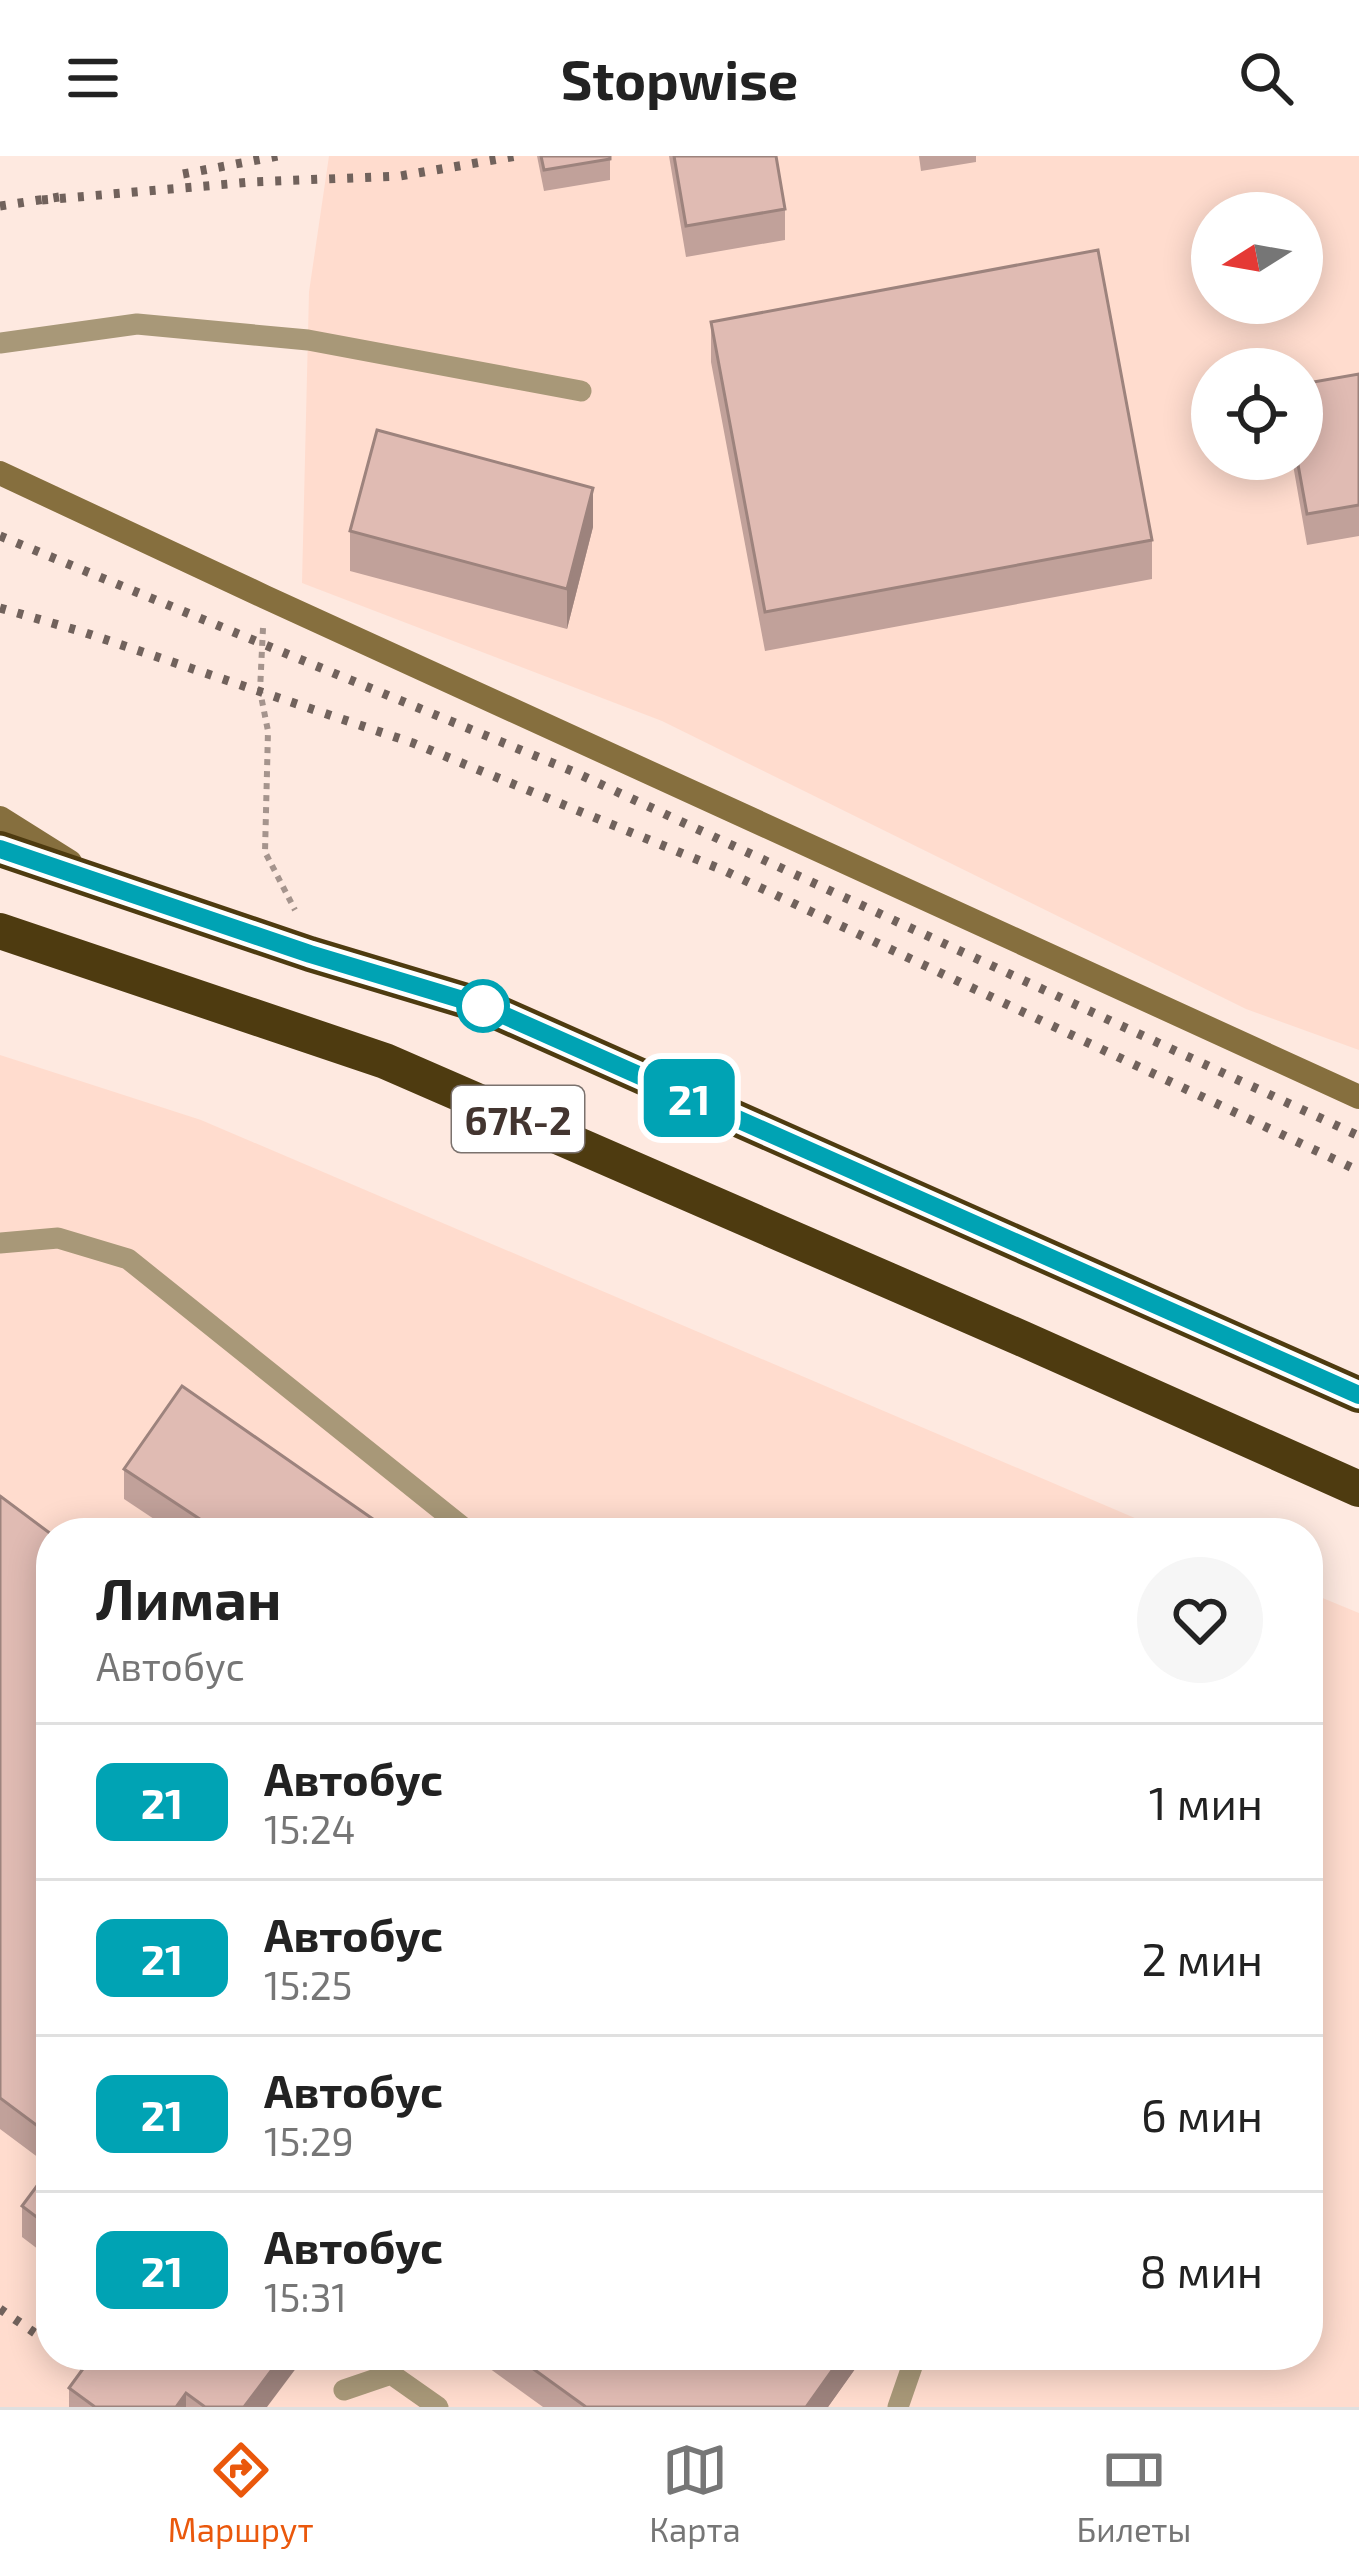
<!DOCTYPE html>
<html lang="ru">
<head>
<meta charset="utf-8">
<style>
	:root { --surface:#fff; --page:#f6f6f6; --text:#222; --muted:#767676; --line:#e0e0e0; --accent:#ea580c }
	body { margin:0; font-family:"Exo 2",sans-serif; background:var(--page); color:var(--text); height:100vh; display:flex; flex-direction:column; font-size:45px; white-space:nowrap }
	* { box-sizing:border-box; margin:0 }
	p { font-size:39px; color:var(--muted) }
	.icon { flex:none; width:66px; height:66px; fill:none; stroke:currentColor; stroke-width:2; stroke-linecap:round; stroke-linejoin:round }
	.map { position:relative; flex:1; overflow:hidden }
	.sheet { position:absolute; left:36px; top:1362px; width:1287px; height:852px; display:flex; flex-direction:column; background:var(--surface); border-radius:48px; box-shadow:0 6px 30px #0003 }
	.sheet>* { flex:none }
	.badge { padding:0 24px; border-radius:18px; font-size:42px; line-height:78px }
	.needle { width:78px; rotate:259deg }
	.tools { position:absolute; left:1191px; top:36px; display:grid; gap:24px }
	.tools a { display:grid; place-items:center; width:132px; height:132px; border-radius:50%; background:var(--surface); box-shadow:0 6px 30px #0003; font-size:60px }
	.map>.badge { position:absolute; translate:-50% -50%; box-shadow:0 0 0 6px #fff }
	.round { display:grid; place-items:center; flex:none; width:126px; height:126px; border-radius:63px; background:var(--page) }
	.headline { display:flex; align-items:center; justify-content:space-between; height:204px; padding:0 60px }
	h1 { font-size:57px; font-weight:700; line-height:90px }
	ul { padding:0; list-style:none }
	li { display:flex; align-items:center; gap:36px; height:156px; padding:0 60px; border-top:3px solid var(--line) }
	li div { flex:1 }
	li b { display:block; font-size:45px }
	li em { font-style:normal }
	li .badge { min-width:132px; font-weight:700; text-align:center }
	header { display:flex; justify-content:space-between; align-items:center; height:156px; padding:0 60px; background:var(--surface); font-size:54px; font-weight:700 }
	.dock { display:flex; justify-content:space-around; align-items:center; height:168px; border-top:3px solid var(--line); background:var(--surface); font-size:33px; color:var(--muted) }
	.dock a { display:grid; justify-items:center; gap:6px }
	.dock .on { color:var(--accent) }
	.map>svg:first-child { display:block }
</style>
</head>
<body>
<header><svg class="icon" aria-label="menu" viewBox="0 0 24 24"><path d="M4 6h16M4 12h16M4 18h16"/></svg>Stopwise<svg class="icon" aria-label="search" viewBox="0 0 24 24"><circle cx="10" cy="10" r="6"/><path d="M15 15l6 6"/></svg></header>
<div class="map">
<svg width="1359" height="2251" viewBox="0 0 1359 2251">
	<rect width="100%" height="100%" fill="#fee9e0"/>
	<path fill="#ffdcce" fill-rule="evenodd" d="M 329,0 L 1359,0 L 1359,894 L 1246,853 L 662,565 L 302,427 L 309,136 ZM 1212,57 L 1302,57 L 1302,147 L 1212,147 ZM 1212,213 L 1302,213 L 1302,303 L 1212,303 Z
		M 0,899 L 201,964 L 1170,1377 L 51,1377 L 51,2199 L 1308,2199 L 1308,1436 L 1359,1457 L 1359,2251 L 0,2251 Z"/>
	<g fill="none" stroke-linecap="round" stroke-linejoin="round">
		<path stroke="#a5948d" stroke-width="6" stroke-dasharray="6 6" stroke-linecap="butt" d="M 263,472 L 260,535 L 268,575 L 265,696 L 295,754"/>
		<path stroke="#a89878" stroke-width="21" d="M 0,187 L 137,168 L 308,184 L 581,235
			M 0,1087 L 58,1082 L 128,1103 L 470,1377
			M 344,2234 L 391,2218 L 438,2251
			M 898,2251 L 916,2199"/>
		<path stroke="#866f3e" stroke-width="24" d="M 0,317 L 265,441 L 1359,941
			M 0,662 L 70,706"/>
		<path stroke="#4e3b10" stroke-width="36" d="M 0,693 L 310,798 L 483,850 L 1359,1239
			M 0,775 L 385,905 L 1023,1183 L 1359,1333"/>
		<path stroke="#71625c" stroke-width="9" stroke-dasharray="6 12" stroke-linecap="butt" d="M 183,18 L 278,0
			M 42,44 L 252,26 L 400,20 L 517,0
			M 0,50 L 59,41
			M 0,380 L 572,615 L 1359,980
			M 0,452 L 83,476 L 413,587 L 725,715 L 1359,1015
			M 0,2153 L 51,2188
			M 67,2199 L 142,2251"/>
	</g>
	<path fill="#c1a19a" d="M 537,0 L 610,0 L 610,24 L 544,35 Z
		M 669,0 L 776,0 L 785,53 L 785,84 L 686,101 Z
		M 919,0 L 976,0 L 976,6 L 921,15 Z
		M 711,166 L 1152,384 L 1152,423 L 765,495 L 711,206 Z
		M 1359,218 L 1359,380 L 1307,389 L 1292,303 L 1302,303 Z
		M 593,371 L 567,473 L 350,415 L 350,375 Z
		M 124,1313 L 393,1377 L 175,1377 L 124,1343 Z
		M 0,1340 L 51,1378 L 51,2011 L 0,1973 Z
		M 51,2011 L 51,2103 L 22,2081 L 22,2050 Z
		M 51,2115 L 51,2158 L 45,2154 L 45,2123 Z
		M 93,2199 L 267,2251 L 69,2251 L 69,2232 Z
		M 471,2199 L 865,2199 L 828,2251 L 543,2251 Z"/>
	<path fill="#9d837d" d="M 593,332 L 593,371 L 567,473 L 567,433 Z
		M 283,2199 L 306,2199 L 267,2251 L 244,2251 Z
		M 843,2199 L 865,2199 L 828,2251 L 806,2251 Z
		M 186,2237 L 186,2251 L 176,2251 Z"/>
	<path fill="#e0bbb3" stroke="#9d837d" stroke-width="3" d="M 541,0 L 610,0 L 610,3 L 544,14 Z
		M 674,0 L 776,0 L 785,53 L 686,70 Z
		M 1098,94 L 1152,384 L 765,456 L 711,166 Z
		M 1359,218 L 1359,349 L 1307,358 L 1297,303 L 1302,303 L 1302,228 Z
		M 377,274 L 593,332 L 567,433 L 350,375 Z
		M 182,1230 L 393,1377 L 221,1377 L 124,1313 Z
		M 0,1340 L 51,1378 L 51,1980 L 0,1942 Z
		M 882,1368 L 895,1377 L 876,1377 Z
		M 51,2011 L 51,2072 L 22,2050 Z
		M 93,2199 L 283,2199 L 244,2251 L 205,2251 L 186,2237 L 176,2251 L 95,2251 L 69,2232 Z
		M 514,2199 L 843,2199 L 806,2251 L 586,2251 Z"/>
	<g fill="none" stroke-linecap="round" stroke-linejoin="round">
		<g stroke="#fff" stroke-width="27">
			<path id="line" d="M 0,693 L 310,798 L 483,850 L 1359,1239"/>
		</g>
		<use href="#line" stroke="#00a3b4" stroke-width="18"/>
	</g>
	<circle fill="#fff" stroke="#00a3b4" stroke-width="6" cx="483" cy="850" r="24"/>
	<g text-anchor="middle" dominant-baseline="central" stroke-width="10" stroke-linejoin="round" paint-order="stroke">
		<rect fill="#fff" stroke="#7b726e" stroke-width="3" x="452" y="930" width="132" height="66" rx="9"/>
		<g font-size="39" font-weight="bold" fill="#433530">
			<text x="518" y="963">67К-2</text>
		</g>
	</g>
</svg>
<div class="tools">
<a><svg class="needle" viewBox="-14 -14 28 28"><path d="M0-13l5 13h-10z" fill="#e53935"/><path d="M0 13l5-13h-10z" fill="#767676"/></svg></a>
<a><svg class="icon" aria-label="locate" viewBox="0 0 24 24"><circle cx="12" cy="12" r="6"/><path d="M12 2v4M12 18v4M2 12h4M18 12h4"/></svg></a>
</div>
<b class="badge" style="left:689px;top:942px;background:#00a3b4;color:#fff">21</b>
<section class="sheet">
<div class="headline"><div><h1>Лиман</h1><p>Автобус</p></div><a class="round"><svg class="icon" aria-label="heart" viewBox="0 0 24 24"><path d="M12 20l-8-8c-3-5 5-10 8-4 3-6 11-1 8 4z"/></svg></a></div>
<ul>
<li><span class="badge" style="background:#00a3b4;color:#fff">21</span><div><b>Автобус</b><p>15:24</p></div><em>1 мин</em></li>
<li><span class="badge" style="background:#00a3b4;color:#fff">21</span><div><b>Автобус</b><p>15:25</p></div><em>2 мин</em></li>
<li><span class="badge" style="background:#00a3b4;color:#fff">21</span><div><b>Автобус</b><p>15:29</p></div><em>6 мин</em></li>
<li><span class="badge" style="background:#00a3b4;color:#fff">21</span><div><b>Автобус</b><p>15:31</p></div><em>8 мин</em></li>
</ul>
</section>
</div>
<nav class="dock">
<a class="on"><svg class="icon" aria-label="directions" viewBox="0 0 24 24"><path d="M12 3l9 9-9 9-9-9zM9 14v-3h6M13 9l2 2-2 2"/></svg>Маршрут</a>
<a><svg class="icon" aria-label="map" viewBox="0 0 24 24"><path d="M3 6l6-2 6 2 6-2v14l-6 2-6-2-6 2zM9 4v14M15 6v14"/></svg>Карта</a>
<a><svg class="icon" aria-label="tickets" viewBox="0 0 24 24"><path d="M3 7h18v10H3zM15 7v10"/></svg>Билеты</a>
</nav>
</body>
</html>
